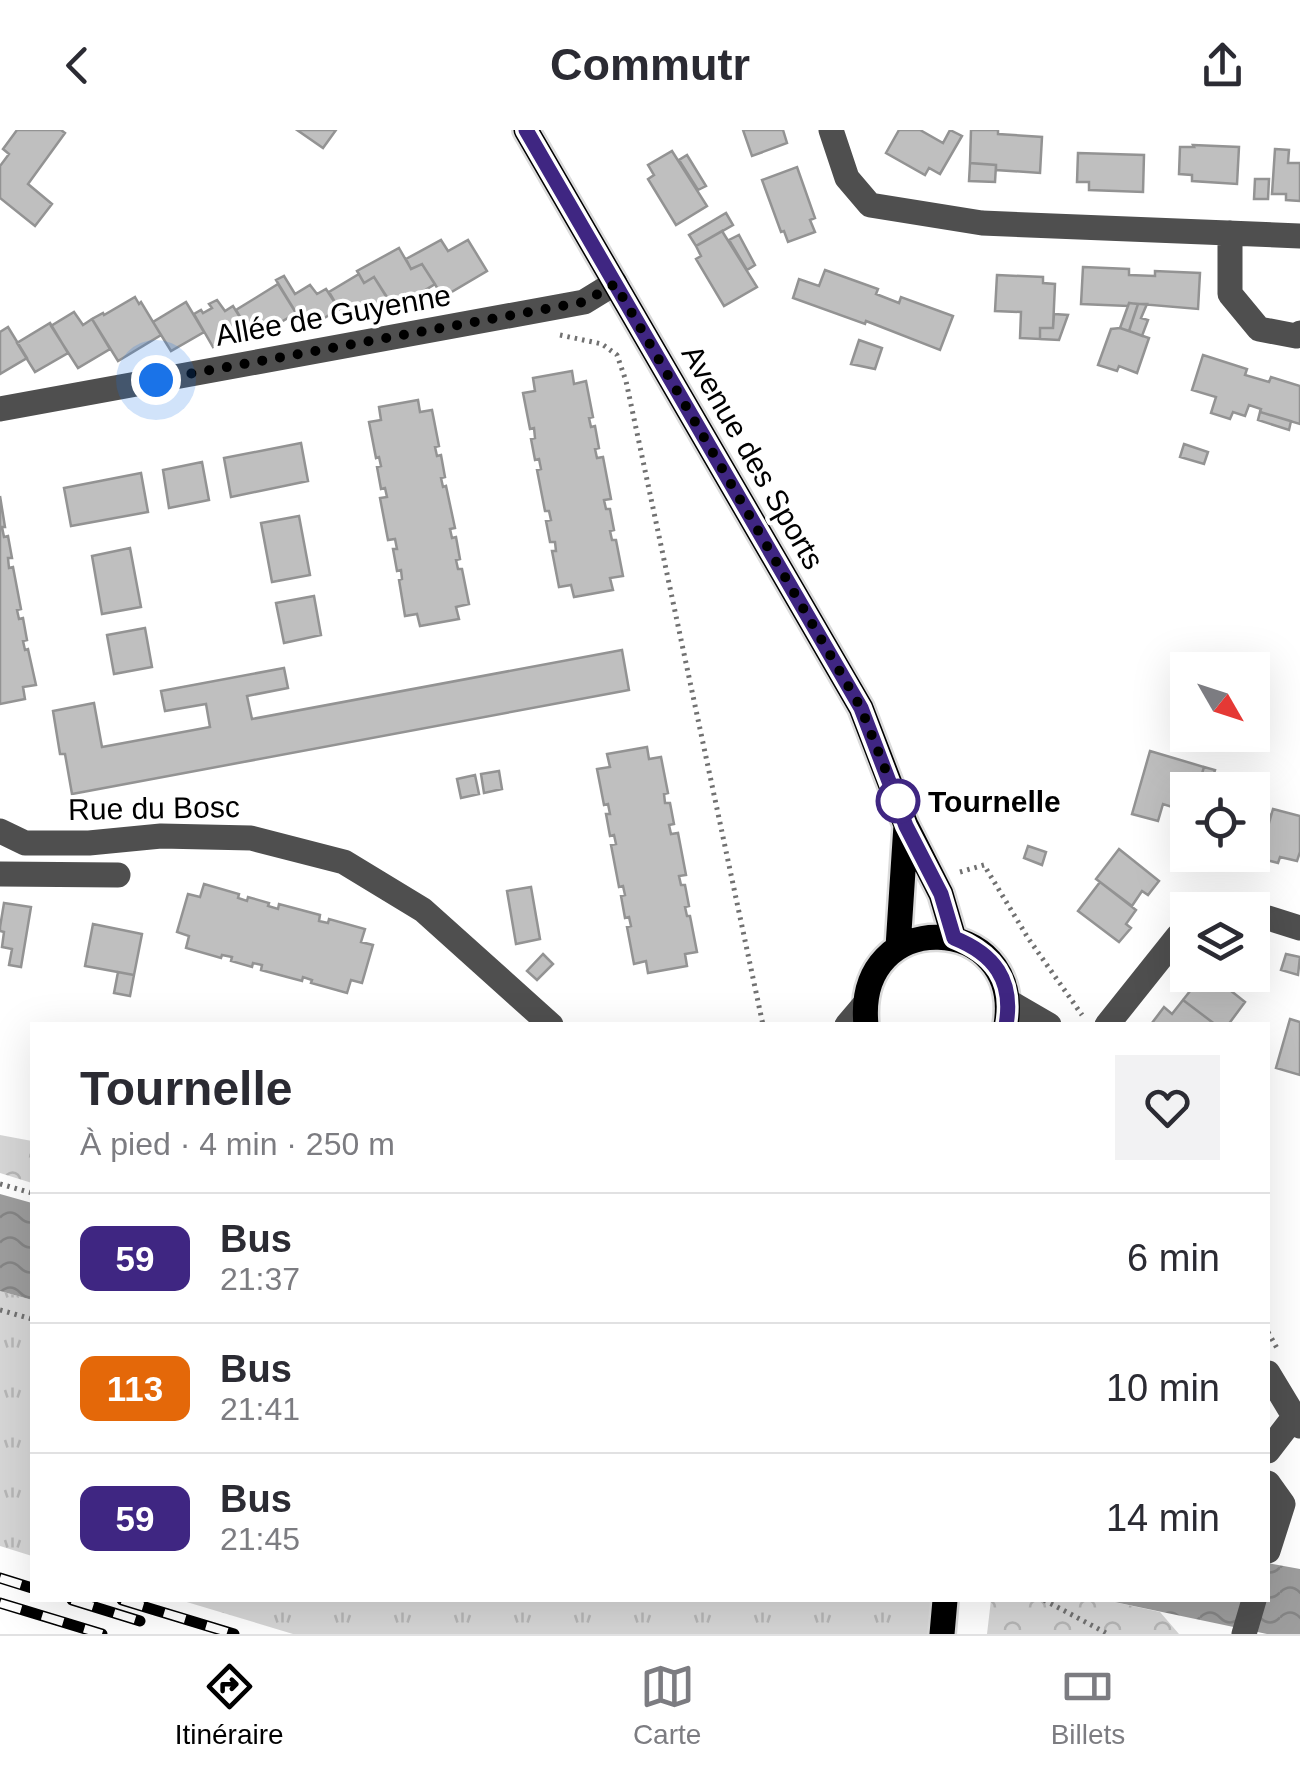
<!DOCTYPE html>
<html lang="fr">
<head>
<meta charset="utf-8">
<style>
	:root { --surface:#fff; --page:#f2f2f3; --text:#2b2b33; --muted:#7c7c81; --line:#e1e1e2; --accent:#000 }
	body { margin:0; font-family:Arial,sans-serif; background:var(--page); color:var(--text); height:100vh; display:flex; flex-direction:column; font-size:38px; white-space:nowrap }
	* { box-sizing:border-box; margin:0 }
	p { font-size:32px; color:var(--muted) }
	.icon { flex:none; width:55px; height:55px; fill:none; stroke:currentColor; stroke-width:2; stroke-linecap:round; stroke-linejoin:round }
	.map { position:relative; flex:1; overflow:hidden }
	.side { position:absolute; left:30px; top:892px; width:1240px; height:580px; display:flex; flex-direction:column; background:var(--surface); border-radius:0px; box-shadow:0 10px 40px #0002 }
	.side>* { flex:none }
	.badge { padding:0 20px; border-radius:15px; font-size:35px; line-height:65px }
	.needle { width:65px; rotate:129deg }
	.controls { position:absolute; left:1170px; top:522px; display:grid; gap:20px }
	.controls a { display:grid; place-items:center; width:100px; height:100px; border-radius:0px; background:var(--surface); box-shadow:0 10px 40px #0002; font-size:50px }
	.you { position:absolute; width:50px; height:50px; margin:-25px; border:8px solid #fff; border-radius:50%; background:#1a73e8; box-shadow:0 0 0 15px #1a73e833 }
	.map>.badge { position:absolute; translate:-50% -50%; box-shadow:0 0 0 5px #fff }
	.round { display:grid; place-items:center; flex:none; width:105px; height:105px; border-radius:0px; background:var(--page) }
	.summary { display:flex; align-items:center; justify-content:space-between; height:170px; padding:0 50px }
	h1 { font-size:48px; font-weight:600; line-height:75px }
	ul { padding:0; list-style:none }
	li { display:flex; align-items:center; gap:30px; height:130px; padding:0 50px; border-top:2px solid var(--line) }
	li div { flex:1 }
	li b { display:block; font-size:38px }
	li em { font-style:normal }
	li .badge { min-width:110px; font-weight:700; text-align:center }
	header { display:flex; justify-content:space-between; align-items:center; height:130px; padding:0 50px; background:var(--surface); font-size:45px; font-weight:600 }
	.tabs { display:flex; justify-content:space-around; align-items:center; height:140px; border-top:2px solid var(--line); background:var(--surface); font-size:28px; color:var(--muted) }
	.tabs a { display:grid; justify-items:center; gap:5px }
	.tabs .on { color:var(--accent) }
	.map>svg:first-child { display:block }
</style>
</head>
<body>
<header><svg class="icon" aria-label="back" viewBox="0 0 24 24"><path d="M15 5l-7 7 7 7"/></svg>Commutr<svg class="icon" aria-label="share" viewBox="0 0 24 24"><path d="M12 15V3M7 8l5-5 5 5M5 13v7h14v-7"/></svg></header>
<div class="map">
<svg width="1300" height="1504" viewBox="0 0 1300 1504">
	<defs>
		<pattern id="grass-tufts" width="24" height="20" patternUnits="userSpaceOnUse" patternTransform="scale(2.5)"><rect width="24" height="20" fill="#d6d6d6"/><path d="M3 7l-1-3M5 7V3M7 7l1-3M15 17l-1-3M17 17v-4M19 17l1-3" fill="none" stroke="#b6b6b6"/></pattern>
		<pattern id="forest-crowns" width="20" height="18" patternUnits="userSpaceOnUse" patternTransform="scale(2.5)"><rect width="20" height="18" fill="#d6d6d6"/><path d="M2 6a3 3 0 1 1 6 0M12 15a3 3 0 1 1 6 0" fill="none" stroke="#b6b6b6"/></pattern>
		<pattern id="water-waves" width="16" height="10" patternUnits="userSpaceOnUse" patternTransform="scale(2.5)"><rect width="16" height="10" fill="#9d9d9d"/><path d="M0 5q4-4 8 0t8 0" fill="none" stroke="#858585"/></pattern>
	</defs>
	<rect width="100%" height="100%" fill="#fff"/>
	<path fill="url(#grass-tufts)" d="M 0,1161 L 32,1170 L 32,1426 L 0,1416 Z
		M 180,1470 L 945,1470 L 942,1504 L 293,1504 Z"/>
	<path fill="url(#forest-crowns)" d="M 0,1005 L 32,1011 L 32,1053 L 0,1043 Z
		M 991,1470 L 1105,1470 L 1160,1482 L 1179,1504 L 987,1504 Z"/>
	<path fill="url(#water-waves)" d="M 0,1064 L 32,1073 L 32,1170 L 0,1161 Z
		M 1268,1433 L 1300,1439 L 1300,1504 L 1267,1504 L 1105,1470 L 1268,1470 Z"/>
	<path fill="#bfbfbf" stroke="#939393" stroke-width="2.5" d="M 17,0 L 61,0 L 65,3 L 28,54 L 52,74 L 35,96 L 0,68 L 0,36 L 9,24 L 3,19 Z
		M 297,0 L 336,0 L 323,18 Z
		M 743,0 L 783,0 L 787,13 L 752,26 Z
		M 899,0 L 920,0 L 943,13 L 950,0 L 962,6 L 940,44 L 929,38 L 925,45 L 886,23 Z
		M 971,0 L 998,0 L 998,4 L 1042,7 L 1040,43 L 996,40 L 996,35 L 970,33 Z
		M 1193,15 L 1239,17 L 1237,54 L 1192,51 L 1192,45 L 1179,44 L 1180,17 L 1194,17 Z
		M 1275,19 L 1289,20 L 1288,33 L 1300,33 L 1300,71 L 1286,70 L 1286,64 L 1272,64 Z
		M 672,21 L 707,76 L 676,95 L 648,49 L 654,45 L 648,35 Z
		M 1078,23 L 1144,25 L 1143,62 L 1089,60 L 1089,52 L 1077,52 Z
		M 687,25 L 706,56 L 698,60 L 679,30 Z
		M 970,33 L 996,35 L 995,52 L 969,51 Z
		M 797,37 L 815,88 L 810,90 L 815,102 L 788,112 L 784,101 L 781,102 L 762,50 Z
		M 1255,49 L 1269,49 L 1268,69 L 1254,69 Z
		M 726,83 L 733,95 L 696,116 L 689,105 Z
		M 722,101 L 757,157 L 724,176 L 696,129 L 701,126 L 696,116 Z
		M 739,105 L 755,135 L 747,140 L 729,110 Z
		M 441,110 L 448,121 L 468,110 L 487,141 L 443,167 L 422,134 L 411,139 L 406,129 Z
		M 399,118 L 411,139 L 422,134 L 435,154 L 394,179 L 374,147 L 364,153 L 357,141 Z
		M 1083,137 L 1129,139 L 1129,145 L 1155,146 L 1155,141 L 1200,143 L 1198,179 L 1129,173 L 1128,176 L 1081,174 Z
		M 825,140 L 878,159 L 876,164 L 899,173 L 901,167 L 953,186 L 940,220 L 866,191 L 865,194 L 793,168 L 799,149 L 819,156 Z
		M 359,144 L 364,153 L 374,147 L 387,167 L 346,191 L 329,162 Z
		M 997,145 L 1043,147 L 1043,153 L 1055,154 L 1053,198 L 1040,198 L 1040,209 L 1020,208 L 1021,182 L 995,181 Z
		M 284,146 L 295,164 L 310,155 L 317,164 L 326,159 L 339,179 L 306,199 L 276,150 Z
		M 278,154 L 296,183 L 253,209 L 236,180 Z
		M 135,167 L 139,174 L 141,172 L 161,205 L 118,231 L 92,189 L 103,183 L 104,185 Z
		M 217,170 L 225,181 L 233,176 L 246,197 L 213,217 L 194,184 L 201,180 L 203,183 L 212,178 L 209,174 Z
		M 186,172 L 204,202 L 171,221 L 153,192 Z
		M 1129,173 L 1138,174 L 1129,201 L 1120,198 Z
		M 1138,174 L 1147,174 L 1141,188 L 1148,190 L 1142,206 L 1129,201 Z
		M 74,182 L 83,195 L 92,189 L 110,219 L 78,238 L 51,196 Z
		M 1054,184 L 1068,185 L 1059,210 L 1040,209 L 1040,198 L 1053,198 Z
		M 50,193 L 68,223 L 35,242 L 17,213 Z
		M 8,197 L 27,228 L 0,244 L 0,202 Z
		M 1120,198 L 1149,208 L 1137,243 L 1119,236 L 1117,241 L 1098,235 L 1111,199 Z
		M 859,210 L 882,218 L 875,239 L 851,234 Z
		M 1203,225 L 1247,239 L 1245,245 L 1269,252 L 1271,247 L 1300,256 L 1300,294 L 1260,282 L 1261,279 L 1249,275 L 1245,286 L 1233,282 L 1230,289 L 1211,283 L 1216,267 L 1192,260 Z
		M 572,241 L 574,254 L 586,251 L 593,287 L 589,288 L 591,297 L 595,296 L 599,318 L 595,319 L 597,328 L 603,327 L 611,369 L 604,370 L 606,379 L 610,379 L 614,400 L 610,401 L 612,410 L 616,410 L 623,446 L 610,448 L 613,460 L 574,467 L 571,455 L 559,457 L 552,421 L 556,421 L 555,412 L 550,412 L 546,391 L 551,390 L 549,381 L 545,381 L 537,340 L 541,339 L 539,329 L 535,330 L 531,309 L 535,308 L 534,298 L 530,299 L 523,263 L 535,261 L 533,248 Z
		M 418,270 L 420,282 L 432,280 L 439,316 L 435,317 L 437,326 L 441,325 L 445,347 L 441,348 L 443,357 L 446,356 L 455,398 L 450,399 L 452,408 L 456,407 L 460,429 L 456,430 L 458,439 L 462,439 L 469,474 L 456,477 L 459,489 L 420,496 L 417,484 L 405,486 L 399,450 L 402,449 L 401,440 L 397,441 L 393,419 L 397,419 L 395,409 L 388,410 L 380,368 L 387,367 L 385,358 L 381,359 L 377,337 L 381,336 L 379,327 L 376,328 L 369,292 L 381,290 L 379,277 Z
		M 1260,282 L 1291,291 L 1289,300 L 1258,290 Z
		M 301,313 L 308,351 L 231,367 L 224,328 Z
		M 1184,314 L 1208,322 L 1204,334 L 1180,327 Z
		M 202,332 L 209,370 L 169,378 L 163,340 Z
		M 141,343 L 148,382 L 71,396 L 64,358 Z
		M 0,366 L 5,397 L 2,397 L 4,407 L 8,406 L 12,428 L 8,428 L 9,438 L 13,437 L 21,479 L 17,480 L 19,489 L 23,488 L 27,510 L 23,511 L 25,520 L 28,519 L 36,555 L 23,557 L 25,569 L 0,574 Z
		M 299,386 L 310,445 L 272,452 L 261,393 Z
		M 130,418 L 141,477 L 102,484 L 92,426 Z
		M 314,466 L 321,505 L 284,513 L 276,473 Z
		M 145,498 L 152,537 L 114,544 L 107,505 Z
		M 622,520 L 629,560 L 72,664 L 65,624 L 60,624 L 53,581 L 94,573 L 102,617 L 210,597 L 206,574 L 165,581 L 161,561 L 284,538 L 288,558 L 247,566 L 252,589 Z
		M 647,617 L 649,629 L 661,627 L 668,663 L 664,664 L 665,673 L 670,673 L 674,694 L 669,695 L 671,704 L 678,703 L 686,745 L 679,746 L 681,755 L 685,755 L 689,776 L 685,777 L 687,786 L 690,786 L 697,822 L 685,824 L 687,836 L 648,843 L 646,831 L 634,834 L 627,797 L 631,796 L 629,787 L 625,788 L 621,766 L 625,765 L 623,756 L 619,757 L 611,715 L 616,714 L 614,705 L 610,706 L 606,684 L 610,684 L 608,674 L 604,675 L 597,639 L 610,637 L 607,624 Z
		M 1150,621 L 1204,637 L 1197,660 L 1188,660 L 1188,682 L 1163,674 L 1158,691 L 1132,684 Z
		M 1204,637 L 1215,640 L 1209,660 L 1197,660 Z
		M 499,641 L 502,659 L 484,663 L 481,644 Z
		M 475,645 L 479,664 L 461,668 L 457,649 Z
		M 1273,679 L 1300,686 L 1300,722 L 1297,731 L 1280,727 L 1278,733 L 1259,728 Z
		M 1252,680 L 1271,685 L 1259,728 L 1250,725 L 1252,725 Z
		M 1028,716 L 1046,722 L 1042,735 L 1024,728 Z
		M 1119,719 L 1159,751 L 1148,765 L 1142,761 L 1132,776 L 1096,749 Z
		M 1100,752 L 1136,780 L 1126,794 L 1131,798 L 1119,812 L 1078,781 Z
		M 204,754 L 239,764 L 238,768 L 247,771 L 248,767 L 269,773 L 268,776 L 278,779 L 279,774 L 320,785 L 319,791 L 328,793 L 329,789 L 365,799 L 361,812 L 373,815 L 362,853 L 351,850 L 347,863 L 311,853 L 312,850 L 303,847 L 302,851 L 261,840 L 262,835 L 253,833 L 252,837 L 231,831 L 232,827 L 222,825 L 221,828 L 186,818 L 189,806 L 177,802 L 188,764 L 200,767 Z
		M 531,757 L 540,809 L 516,814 L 507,761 Z
		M 4,773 L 31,777 L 21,837 L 9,835 L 12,819 L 2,817 L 4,802 L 0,801 L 0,797 Z
		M 93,794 L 142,804 L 134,845 L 85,836 Z
		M 543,824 L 553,834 L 537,850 L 527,841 Z
		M 1286,824 L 1300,827 L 1298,845 L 1281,840 Z
		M 118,842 L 134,845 L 130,866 L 114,863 Z
		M 1192,845 L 1211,845 L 1245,872 L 1228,895 L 1216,895 L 1183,870 L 1194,856 L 1187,851 Z
		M 1183,870 L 1216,895 L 1155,895 L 1152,893 L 1164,877 L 1172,884 Z
		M 1290,889 L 1300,892 L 1300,945 L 1276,938 Z"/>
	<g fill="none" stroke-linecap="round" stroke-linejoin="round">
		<g stroke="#dbdbdb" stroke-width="30">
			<path id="major" d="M 526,0 L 861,578 L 906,695 L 941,764 L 954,808
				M 898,817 L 906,695
				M 866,895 C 854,774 1024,782 1006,895
				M 942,1504 L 945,1470"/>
		</g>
		<path stroke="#717171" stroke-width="5" stroke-dasharray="2.5 5" stroke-linecap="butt" d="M 560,205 L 602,214 L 617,225 L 626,251 L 763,895
			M 960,742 L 984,735 L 1028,808 L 1082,885
			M 0,1054 L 32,1063
			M 0,1180 L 32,1189
			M 1268,1202 L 1278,1220
			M 1044,1470 L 1108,1504"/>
		<path stroke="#4f4f4f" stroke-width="25" d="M 831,0 L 847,48 L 870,75 L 982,93 L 1300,106
			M 1230,103 L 1230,164 L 1259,199 L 1296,206 L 1300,203
			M 0,279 L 584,172 L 615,153
			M 0,701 L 25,713 L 89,713 L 161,706 L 251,708 L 344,732 L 423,780 L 551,895
			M 0,744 L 118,745
			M 1252,783 L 1300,798
			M 1009,872 L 1049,895
			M 847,895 L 864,875
			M 1107,895 L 1178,806 L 1188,802
			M 1268,1243 L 1300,1296
			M 1268,1321 L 1294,1287
			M 1268,1353 L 1283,1374 L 1268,1421
			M 1244,1504 L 1254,1470"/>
		<use href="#major" stroke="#000" stroke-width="25"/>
		<g stroke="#000" stroke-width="11">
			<path id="rail" d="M 0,1448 L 32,1458
				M 72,1470 L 140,1491
				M 122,1470 L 234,1504
				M 0,1473 L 102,1504"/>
		</g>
		<use href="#rail" stroke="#fff" stroke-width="8" stroke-dasharray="22" stroke-linecap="butt"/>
	</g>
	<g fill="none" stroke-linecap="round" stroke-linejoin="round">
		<g stroke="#fff" stroke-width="22">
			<path id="line" d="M 526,0 L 861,578 L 906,696 L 941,764 L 954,808 C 994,824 1014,850 1006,895"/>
		</g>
		<use href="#line" stroke="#3f2682" stroke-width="15"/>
		<path stroke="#000" stroke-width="10" stroke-dasharray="0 18" d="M 156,250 L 584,172 L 615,154 L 861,578 L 901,679 L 898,671"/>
	</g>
	<circle fill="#fff" stroke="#3f2682" stroke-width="5" cx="898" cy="671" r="20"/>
	<g text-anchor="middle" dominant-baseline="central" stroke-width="8" stroke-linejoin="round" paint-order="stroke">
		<g font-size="30" fill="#000" stroke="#fff">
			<text transform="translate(333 185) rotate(-10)">Allée de Guyenne</text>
			<text transform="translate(753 327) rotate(60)">Avenue des Sports</text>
			<text transform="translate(154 678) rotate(-1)">Rue du Bosc</text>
		</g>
		<g font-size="30" font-weight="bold" fill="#000" stroke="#fff" text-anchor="start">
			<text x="928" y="671">Tournelle</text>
		</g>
	</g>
</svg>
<div class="controls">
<a><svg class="needle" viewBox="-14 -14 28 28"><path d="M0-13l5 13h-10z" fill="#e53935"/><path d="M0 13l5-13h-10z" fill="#7c7c81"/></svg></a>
<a><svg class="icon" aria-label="locate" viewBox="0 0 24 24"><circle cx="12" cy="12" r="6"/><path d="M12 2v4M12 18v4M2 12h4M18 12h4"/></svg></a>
<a><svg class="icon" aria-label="layers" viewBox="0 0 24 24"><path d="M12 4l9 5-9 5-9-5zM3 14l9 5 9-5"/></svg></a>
</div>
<div class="you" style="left:156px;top:250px"></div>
<section class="side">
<div class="summary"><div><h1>Tournelle</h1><p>À pied · 4 min · 250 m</p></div><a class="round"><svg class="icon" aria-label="heart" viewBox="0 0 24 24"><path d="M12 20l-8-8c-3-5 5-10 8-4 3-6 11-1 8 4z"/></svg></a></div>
<ul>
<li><span class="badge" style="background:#3f2682;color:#fff">59</span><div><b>Bus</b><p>21:37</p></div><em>6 min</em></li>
<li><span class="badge" style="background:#e46809;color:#fff">113</span><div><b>Bus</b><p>21:41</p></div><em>10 min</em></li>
<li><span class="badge" style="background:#3f2682;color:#fff">59</span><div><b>Bus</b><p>21:45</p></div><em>14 min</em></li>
</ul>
</section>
</div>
<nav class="tabs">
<a class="on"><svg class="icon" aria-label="directions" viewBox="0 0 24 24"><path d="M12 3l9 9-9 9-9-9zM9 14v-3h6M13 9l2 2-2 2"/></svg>Itinéraire</a>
<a><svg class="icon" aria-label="map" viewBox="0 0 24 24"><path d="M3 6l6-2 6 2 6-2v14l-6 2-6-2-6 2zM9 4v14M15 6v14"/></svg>Carte</a>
<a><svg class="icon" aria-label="tickets" viewBox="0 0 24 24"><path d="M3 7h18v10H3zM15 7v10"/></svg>Billets</a>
</nav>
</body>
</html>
